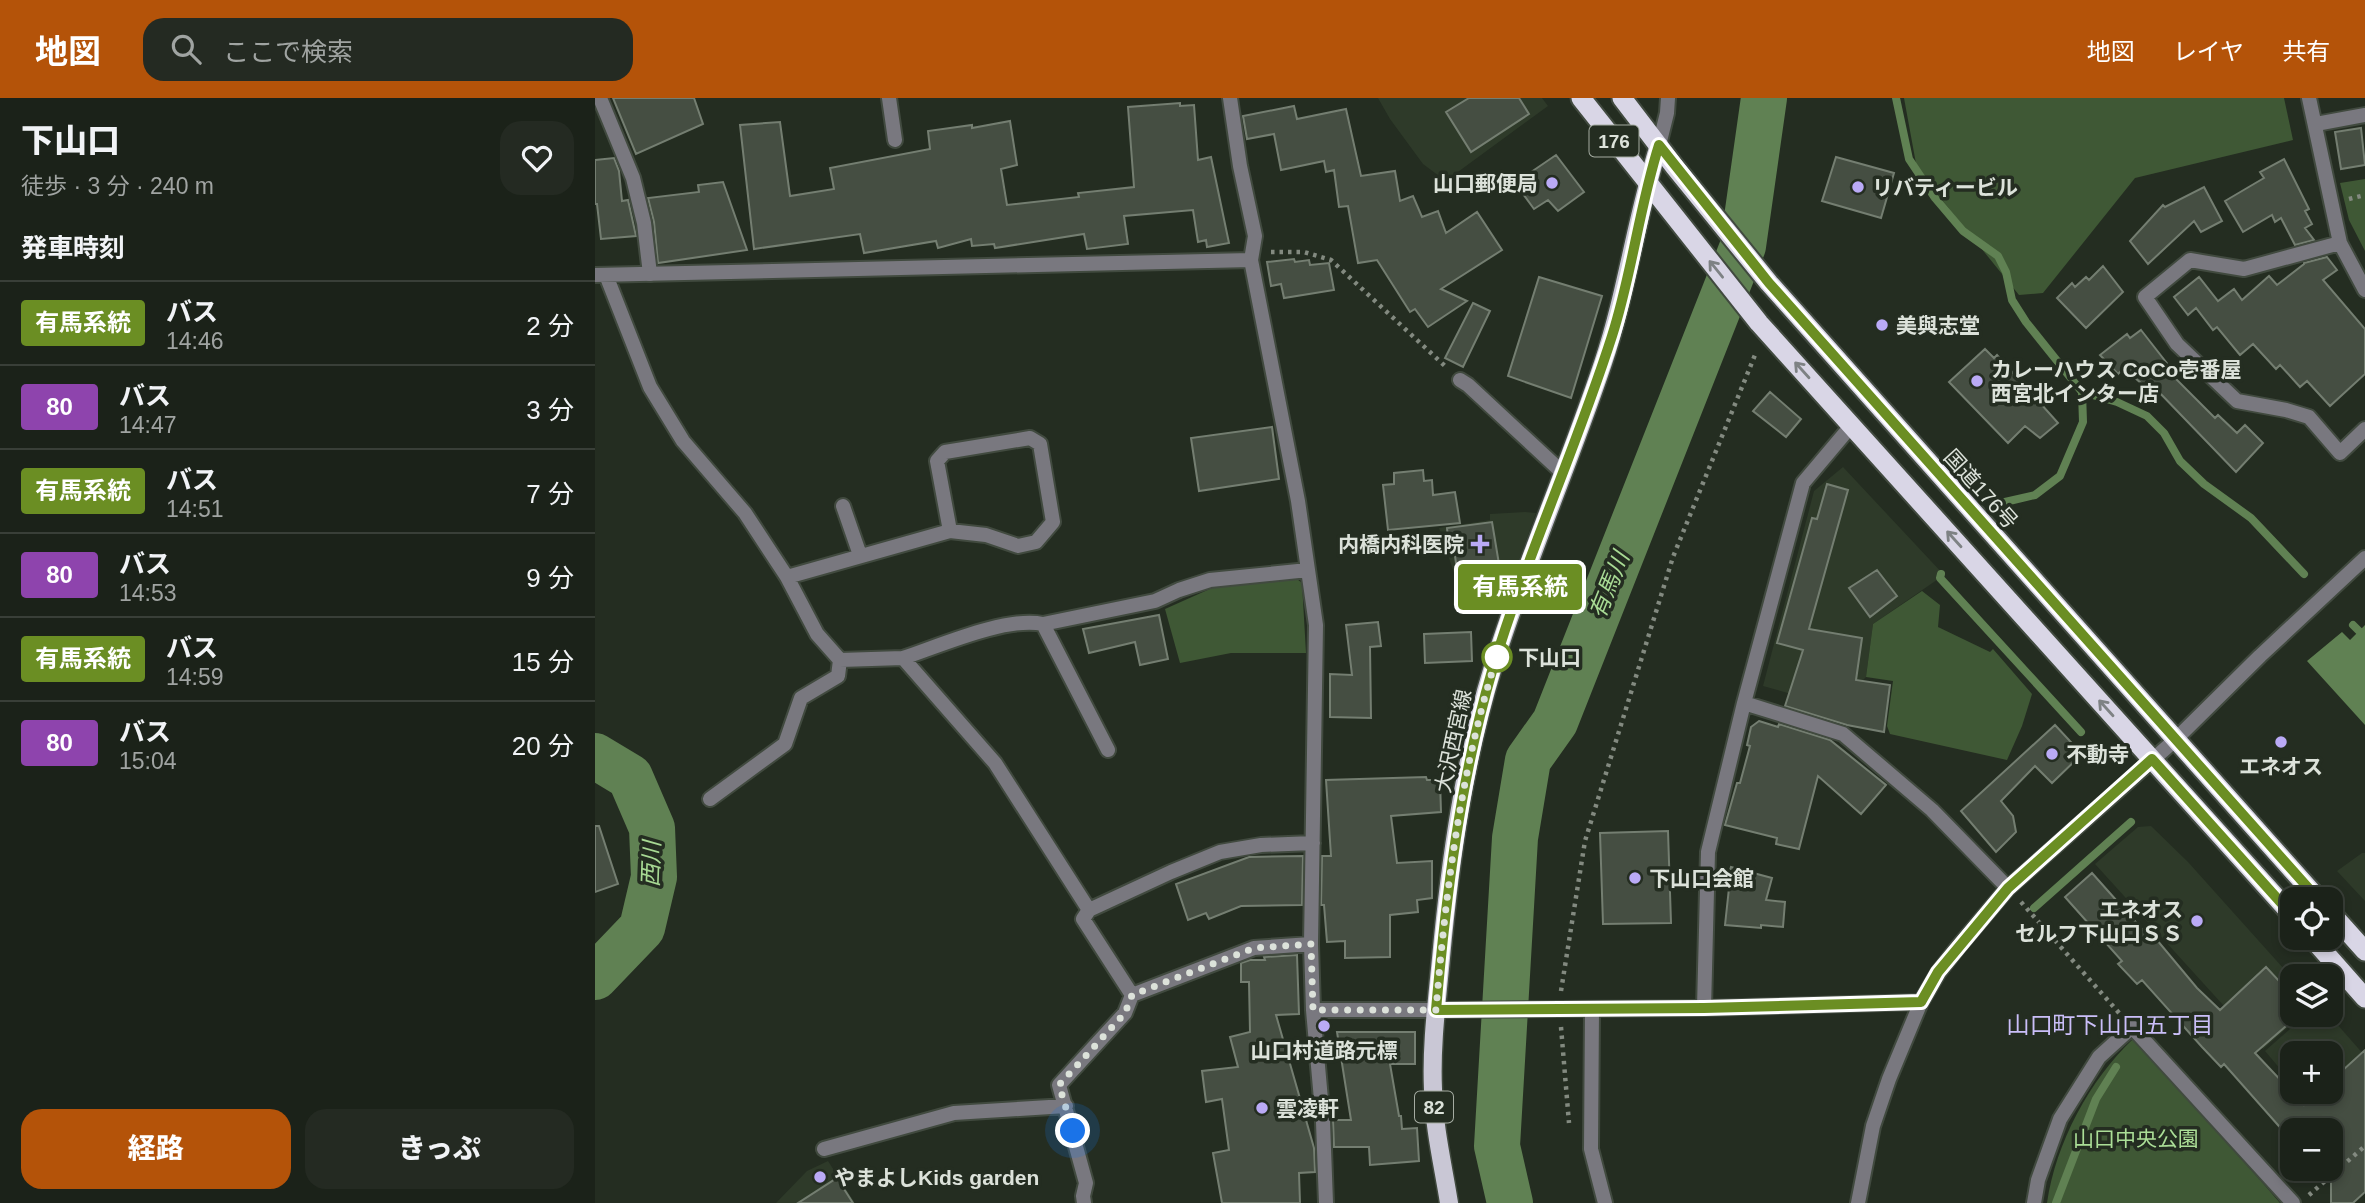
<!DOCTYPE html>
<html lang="ja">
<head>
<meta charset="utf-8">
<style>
	:root { --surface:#1b2219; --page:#242a22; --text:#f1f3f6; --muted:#a0a4a2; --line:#393f38; --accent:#b45309 }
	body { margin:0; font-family:Arial,"Noto Sans JP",sans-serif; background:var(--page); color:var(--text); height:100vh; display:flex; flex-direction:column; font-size:26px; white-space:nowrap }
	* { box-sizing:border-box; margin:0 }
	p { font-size:23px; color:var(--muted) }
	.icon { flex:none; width:38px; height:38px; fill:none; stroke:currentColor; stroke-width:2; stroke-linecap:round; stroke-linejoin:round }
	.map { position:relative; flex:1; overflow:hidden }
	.panel { display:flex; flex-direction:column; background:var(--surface); width:595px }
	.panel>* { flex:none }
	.badge { padding:0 14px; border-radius:5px; font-size:24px; line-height:46px }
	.buttons { position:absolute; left:1685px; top:789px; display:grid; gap:14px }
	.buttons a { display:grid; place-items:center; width:63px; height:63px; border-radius:14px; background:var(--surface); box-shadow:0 4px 10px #0003,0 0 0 2px var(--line); font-size:35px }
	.you { position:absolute; width:35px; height:35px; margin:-18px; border:5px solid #fff; border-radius:50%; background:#1a73e8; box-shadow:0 0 0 10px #1a73e833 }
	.map>.badge { position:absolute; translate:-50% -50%; box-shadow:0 0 0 4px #fff }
	h2 { padding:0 21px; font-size:26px; line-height:63px }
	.round { display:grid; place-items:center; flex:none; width:74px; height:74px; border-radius:21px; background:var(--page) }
	.overview { display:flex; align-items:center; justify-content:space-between; height:119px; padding:0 21px }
	h1 { font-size:33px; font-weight:800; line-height:52px }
	.button { display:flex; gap:14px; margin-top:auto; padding:14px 21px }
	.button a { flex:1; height:80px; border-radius:21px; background:var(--accent); color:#fff; font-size:28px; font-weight:800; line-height:80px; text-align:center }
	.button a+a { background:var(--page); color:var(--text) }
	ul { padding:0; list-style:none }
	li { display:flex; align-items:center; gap:21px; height:84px; padding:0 21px; border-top:2px solid var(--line) }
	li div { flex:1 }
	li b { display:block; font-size:26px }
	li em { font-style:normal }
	li .badge { min-width:77px; font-weight:700; text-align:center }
	header { display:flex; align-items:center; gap:42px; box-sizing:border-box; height:98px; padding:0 35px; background:var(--accent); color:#fff }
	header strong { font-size:33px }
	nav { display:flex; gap:38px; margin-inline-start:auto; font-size:24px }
	.search { width:490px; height:63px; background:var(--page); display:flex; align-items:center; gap:18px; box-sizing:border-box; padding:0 24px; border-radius:21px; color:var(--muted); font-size:26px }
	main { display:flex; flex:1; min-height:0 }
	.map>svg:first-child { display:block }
</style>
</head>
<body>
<header>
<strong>地図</strong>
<div class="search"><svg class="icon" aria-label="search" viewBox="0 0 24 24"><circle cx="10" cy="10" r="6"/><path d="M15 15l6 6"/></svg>ここで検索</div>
<nav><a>地図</a><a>レイヤ</a><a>共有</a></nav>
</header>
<main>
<section class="panel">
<div class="overview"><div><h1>下山口</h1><p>徒歩 · 3 分 · 240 m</p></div><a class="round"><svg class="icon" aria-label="heart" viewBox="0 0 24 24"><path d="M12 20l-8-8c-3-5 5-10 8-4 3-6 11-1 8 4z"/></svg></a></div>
<h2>発車時刻</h2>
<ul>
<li><span class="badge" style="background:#6b8e23;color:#fff">有馬系統</span><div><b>バス</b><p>14:46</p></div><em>2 分</em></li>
<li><span class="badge" style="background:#8e44ad;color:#fff">80</span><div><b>バス</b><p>14:47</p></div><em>3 分</em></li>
<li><span class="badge" style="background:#6b8e23;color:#fff">有馬系統</span><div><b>バス</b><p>14:51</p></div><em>7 分</em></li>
<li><span class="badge" style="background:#8e44ad;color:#fff">80</span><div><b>バス</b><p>14:53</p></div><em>9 分</em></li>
<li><span class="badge" style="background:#6b8e23;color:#fff">有馬系統</span><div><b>バス</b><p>14:59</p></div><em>15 分</em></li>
<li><span class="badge" style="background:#8e44ad;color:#fff">80</span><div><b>バス</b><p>15:04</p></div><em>20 分</em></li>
</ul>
<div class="button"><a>経路</a><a>きっぷ</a></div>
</section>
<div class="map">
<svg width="1770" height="1105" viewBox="0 0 1770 1105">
	<rect width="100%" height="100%" fill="#242d21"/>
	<path fill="#2e3a29" d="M 783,0 L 947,0 L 953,8 L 856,79 L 848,81 L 828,66 L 795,21 Z
		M 1248,369 L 1349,477 L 1278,526 L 1271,579 L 1268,582 L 1239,578 L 1232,606 L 1168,588 L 1219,393 Z
		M 930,414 L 941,415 L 905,515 L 858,507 L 860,478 L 844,430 L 895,422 L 895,416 Z
		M 1556,728 L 1593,764 L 1697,880 L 1698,917 L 1707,917 L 1668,951 L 1500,766 L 1543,729 Z
		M 1767,755 L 1770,755 L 1770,803 L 1742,773 Z
		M 1711,917 L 1734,917 L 1770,958 L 1757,1048 L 1706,994 L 1736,994 L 1736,956 L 1698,956 L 1697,985 L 1670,953 Z
		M 233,1063 L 260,1105 L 181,1105 L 212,1073 Z"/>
	<path fill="#3f5835" d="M 1309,0 L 1689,0 L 1698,42 L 1540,80 L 1448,195 L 1424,197 L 1322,71 Z
		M 1770,81 L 1770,153 L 1754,122 L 1745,85 Z
		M 702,481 L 707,485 L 711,555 L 636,555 L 585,565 L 570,511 L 617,490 Z
		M 1327,493 L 1345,507 L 1343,529 L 1395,554 L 1398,551 L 1437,596 L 1427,628 L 1412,662 L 1295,636 L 1292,628 L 1298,583 L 1271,579 L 1278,526 Z
		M 1538,941 L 1666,1083 L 1685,1105 L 1452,1105 C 1461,1044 1494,983 1538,941 Z"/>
	<path fill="#608153" d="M 1770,527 L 1770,627 L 1712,563 L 1747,534 L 1755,542 Z"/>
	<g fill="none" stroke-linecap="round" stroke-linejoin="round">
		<path stroke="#608153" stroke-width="8" d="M 1301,0 L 1314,61 L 1340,100 L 1368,133 L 1403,158 L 1411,174 L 1417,202 L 1431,224 L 1487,294 L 1488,324 L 1465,378 L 1440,397 L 1410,404
			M 1487,294 L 1522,304 L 1552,318 L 1569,335 L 1585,363 L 1609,386 L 1656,420 L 1709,476
			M 1346,476 L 1345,480 L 1486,634
			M 1758,527 L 1764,533
			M 1439,810 L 1536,724
			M 1461,1105 L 1501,1001 L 1521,969"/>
		<path stroke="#608153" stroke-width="46" d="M 0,658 L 35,679 L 57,730 L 59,779 L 47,830 L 0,879
			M 915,1105 L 902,1048 L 920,740 L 933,662 L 960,624 L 1148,148 L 1169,0"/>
	</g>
	<path fill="#454e42" stroke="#747e71" stroke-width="2" d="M 18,0 L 99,0 L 108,26 L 41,56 Z
		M 874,0 L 924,0 L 934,16 L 876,54 L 851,14 Z
		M 585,5 L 585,8 L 599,7 L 603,62 L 616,59 L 634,145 L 612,149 L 611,142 L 603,144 L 598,112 L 529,118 L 533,146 L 492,151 L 489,136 L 400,150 L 399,146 L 377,148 L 376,141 L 343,150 L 341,143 L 269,155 L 265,136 L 159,151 L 145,27 L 185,24 L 195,98 L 239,91 L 235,70 L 335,51 L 333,33 L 377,27 L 377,30 L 415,23 L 422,67 L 406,71 L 412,107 L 484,99 L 483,95 L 539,89 L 533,9 Z
		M 699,8 L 702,21 L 751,11 L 766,78 L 800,73 L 805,103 L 818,98 L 827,119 L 843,113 L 851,135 L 882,114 L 907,152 L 846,191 L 872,203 L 833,229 L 820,211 L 815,214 L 782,162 L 763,165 L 753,108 L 744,109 L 739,72 L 731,74 L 729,63 L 686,72 L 679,36 L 652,41 L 648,18 Z
		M 1766,30 L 1770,67 L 1746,71 L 1740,34 Z
		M 961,57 L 989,94 L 963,113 L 953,102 L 939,111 L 920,85 Z
		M 1241,59 L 1299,75 L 1286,120 L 1227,103 Z
		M 19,60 L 24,73 L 27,103 L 33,102 L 41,138 L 6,141 L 2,106 L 0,106 L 0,62 Z
		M 1689,61 L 1714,111 L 1710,113 L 1717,126 L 1710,130 L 1719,142 L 1700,147 L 1686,120 L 1680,124 L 1677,117 L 1648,134 L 1630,103 L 1669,80 L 1665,74 Z
		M 128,84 L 152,152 L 63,165 L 59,124 L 53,100 L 104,94 L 103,87 Z
		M 1609,89 L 1627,123 L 1606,134 L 1599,123 L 1553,166 L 1535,143 L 1568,107 L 1570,109 Z
		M 1732,159 L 1742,172 L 1728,182 L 1770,231 L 1770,276 L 1735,308 L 1712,283 L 1705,289 L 1685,267 L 1681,271 L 1658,246 L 1645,257 L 1622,229 L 1618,232 L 1601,210 L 1593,217 L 1579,199 L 1604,179 L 1623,203 L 1639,191 L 1647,202 L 1674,178 L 1682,187 L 1709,166 L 1709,165 Z
		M 699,161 L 700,164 L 714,162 L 715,167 L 734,165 L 739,192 L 689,200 L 686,186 L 676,188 L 672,164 Z
		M 1508,168 L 1528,194 L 1491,230 L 1462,200 L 1477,185 L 1480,189 L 1491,179 L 1494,182 Z
		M 944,179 L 1007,198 L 976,300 L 913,278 Z
		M 878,205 L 895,213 L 868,269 L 850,260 Z
		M 1546,232 L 1578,273 L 1575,275 L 1620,320 L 1623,317 L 1642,335 L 1650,327 L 1668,345 L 1641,374 L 1561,291 L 1557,295 L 1529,270 L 1523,276 L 1505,257 L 1532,236 L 1535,240 Z
		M 1390,251 L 1399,260 L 1402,257 L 1463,325 L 1445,340 L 1430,328 L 1413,345 L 1354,284 Z
		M 1175,294 L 1206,321 L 1191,339 L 1158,313 Z
		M 677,329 L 684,381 L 604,393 L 596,340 Z
		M 828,372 L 829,383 L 837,382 L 838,397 L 860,394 L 865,425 L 793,432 L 788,387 L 799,386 L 799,375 Z
		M 1232,386 L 1253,392 L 1214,531 L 1267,540 L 1261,582 L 1295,587 L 1289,634 L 1252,627 L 1190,608 L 1208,552 L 1182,545 L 1217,420 L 1222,421 Z
		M 897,424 L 904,466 L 862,472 L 859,451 L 854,451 L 852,430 Z
		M 1282,472 L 1302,498 L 1275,519 L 1254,490 Z
		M 564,517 L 573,561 L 545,567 L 540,544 L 494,555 L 488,531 Z
		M 783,524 L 786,548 L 775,549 L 776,620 L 735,619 L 735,576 L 757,577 L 751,527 Z
		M 876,534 L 877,563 L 830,565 L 829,536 Z
		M 1164,623 L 1183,629 L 1184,626 L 1235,642 L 1291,687 L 1266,716 L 1223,678 L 1204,751 L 1181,746 L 1182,740 L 1130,727 L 1142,685 L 1145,685 L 1155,648 L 1152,647 L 1156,629 Z
		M 1460,627 L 1487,656 L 1457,685 L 1440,668 L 1406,703 L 1418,718 L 1421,734 L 1401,754 L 1366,713 Z
		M 831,679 L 832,682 L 845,682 L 846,714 L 796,718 L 802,765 L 837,763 L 837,800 L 822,802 L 823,814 L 795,817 L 795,859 L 750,860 L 750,843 L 732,844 L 729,807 L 726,807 L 727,758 L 736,758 L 731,682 Z
		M 0,728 L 4,728 L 23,786 L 0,794 Z
		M 1073,733 L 1076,825 L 1008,826 L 1005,735 Z
		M 708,758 L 707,807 L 646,808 L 614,821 L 611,815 L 593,822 L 581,786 L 654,759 Z
		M 1136,769 L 1177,780 L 1171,802 L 1190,804 L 1188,829 L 1166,827 L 1166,830 L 1130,827 L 1134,790 L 1130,789 Z
		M 1497,775 L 1554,839 L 1557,836 L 1602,890 L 1625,912 L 1671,869 L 1698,898 L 1698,922 L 1660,955 L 1709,1007 L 1724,994 L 1736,994 L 1736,983 L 1770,952 L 1770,1094 L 1758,1105 L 1736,1105 L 1736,1032 L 1709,1032 L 1702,1024 L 1690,1035 L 1629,966 L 1626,969 L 1607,949 L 1547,882 L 1542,886 L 1523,866 L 1527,863 L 1470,799 Z
		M 702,857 L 704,916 L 681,917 L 706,1004 L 709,1022 L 711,1022 L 719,1050 L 720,1074 L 704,1075 L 705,1105 L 627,1105 L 618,1055 L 634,1052 L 627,1001 L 611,1004 L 607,973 L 643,969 L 635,939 L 655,934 L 654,884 L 646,884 L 646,865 L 655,862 L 670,862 L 669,859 Z
		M 742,934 L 820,934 L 820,966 L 795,966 L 804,1018 L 806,1018 L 807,1031 L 822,1030 L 824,1063 L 775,1067 L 774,1049 L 739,1049 L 738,1022 L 756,1022 Z
		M 242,1080 L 258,1105 L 203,1105 Z"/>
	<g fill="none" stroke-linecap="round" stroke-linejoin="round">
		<g stroke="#414a3f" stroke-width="18">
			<path id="service" d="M 5,0 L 38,80 L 49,125 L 55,176
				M 865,282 L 873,287 L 968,375"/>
		</g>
		<g stroke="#414a3f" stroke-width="18">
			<path id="minor" d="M 294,0 L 300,42
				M 635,0 L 645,68 L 660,138 L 656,162 L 703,403 L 721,527 L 716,846 L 718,912 L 728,1024 L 731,1105
				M 1714,0 L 1745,145 L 1770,192
				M 1721,26 L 1770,17
				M 1064,47 L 1072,15 L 1073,0
				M 1745,145 L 1649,171 L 1595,162 L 1550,199 L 1582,246 L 1642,303 L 1691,312 L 1714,319 L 1745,355 L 1770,331
				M 0,177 L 656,162
				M 11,177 L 55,289 L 88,343 L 150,415 L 192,479 L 222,536 L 245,562 L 308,560 L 400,665 L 494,812 L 488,821 L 537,897
				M 248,408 L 265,457
				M 192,479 L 355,433 L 391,437 L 423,448 L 441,444 L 458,424 L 445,346 L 435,340 L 350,354 L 342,363 L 355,433
				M 448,526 L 513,652
				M 308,560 C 344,548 412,518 448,526 L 560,503 L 584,492 L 615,482 L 713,472
				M 1149,605 L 1248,636 L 1337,712 L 1413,790
				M 115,701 L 190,646 L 206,600 L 243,578 L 245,562
				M 494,812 L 576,774 L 625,754 L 666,747 L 718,745
				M 1109,910 L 1113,754 L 1149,605 L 1208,385 L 1256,328
				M 997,911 L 996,1051 L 1010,1105
				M 718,912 L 841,912
				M 229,1051 L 359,1015 L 471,1008
				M 489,1105 L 488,1098 L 491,1085 L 464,987 L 530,915 L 537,897 L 659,850 L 716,846
				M 1439,1105 L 1443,1082 L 1465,1021 L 1504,959 L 1537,929 L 1698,1105"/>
		</g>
		<g stroke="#414a3f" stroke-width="18">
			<path id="tertiary" d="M 841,912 L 1109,910 L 1326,904
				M 1263,1105 L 1278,1028 L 1294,981 L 1326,904 L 1343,875 L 1363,849 L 1413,790 L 1580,642 L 1665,558 L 1770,460"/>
		</g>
		<g stroke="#414a3f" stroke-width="21">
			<path id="primary" d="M 854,1105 C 848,1067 839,1030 838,991 C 836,948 842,903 846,860 C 855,763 869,663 898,569 C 930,466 974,367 1008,265 C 1032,194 1041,119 1064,47"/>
		</g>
		<g stroke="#414a3f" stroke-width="23">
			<path id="trunk" d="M 986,0 L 1164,225 L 1698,818
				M 1027,0 L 1079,68 L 1174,185 L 1724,802
				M 1736,815 L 1770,853
				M 1717,840 L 1770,900"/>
		</g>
		<path stroke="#838a80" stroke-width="4.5" stroke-dasharray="3.5 5" stroke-linecap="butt" d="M 1754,101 L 1770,97
			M 676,154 L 709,154 L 736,162 L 851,269
			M 1426,804 L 1525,916
			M 966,893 L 990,743 L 1078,459 L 1160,257
			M 966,929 L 974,1025
			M 1714,1097 L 1770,1048"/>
		<use href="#service" stroke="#79787f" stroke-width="14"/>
		<use href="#minor" stroke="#79787f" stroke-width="14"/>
		<use href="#tertiary" stroke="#79787f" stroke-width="14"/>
		<use href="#primary" stroke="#c9c7d5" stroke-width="18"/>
		<use href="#trunk" stroke="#d9d6e6" stroke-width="19"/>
	</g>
	<defs><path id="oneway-shaft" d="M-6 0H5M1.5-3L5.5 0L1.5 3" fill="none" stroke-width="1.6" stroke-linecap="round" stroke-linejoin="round" transform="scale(1.75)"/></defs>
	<g stroke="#7e8284">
		<use href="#oneway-shaft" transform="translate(1121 171) rotate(-129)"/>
		<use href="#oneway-shaft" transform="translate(1207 272) rotate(-132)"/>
		<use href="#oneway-shaft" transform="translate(1359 441) rotate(-132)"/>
		<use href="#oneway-shaft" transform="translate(1511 610) rotate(-132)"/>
	</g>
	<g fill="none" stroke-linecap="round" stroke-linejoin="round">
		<g stroke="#fff" stroke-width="16">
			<path id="line" d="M 1698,818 L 1557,661 L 1413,790 L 1343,874 L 1326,904 L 1109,910 L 841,912 C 851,798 865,683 897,573 C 931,459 981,351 1017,238 C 1037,176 1044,110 1064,47 L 1174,185 L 1724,802"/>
		</g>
		<use href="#line" stroke="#6b8e23" stroke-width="10"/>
		<path stroke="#dce2da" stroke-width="7" stroke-dasharray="0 12.6" d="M 478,1033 L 464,987 L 530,915 L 537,897 L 659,850 L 716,846 L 718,912 L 841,912 C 851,791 866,668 904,552 L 902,559"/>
	</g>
	<g fill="#baaaf6" stroke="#242d21" stroke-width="2.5">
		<circle cx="957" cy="85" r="7"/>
		<circle cx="1263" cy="89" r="7"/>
		<circle cx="1287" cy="227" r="7"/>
		<circle cx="1382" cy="283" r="7"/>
		<path d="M881.5 435.5h7v7h7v7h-7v7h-7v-7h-7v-7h7z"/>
		<circle cx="1686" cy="644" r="7"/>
		<circle cx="1457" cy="656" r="7"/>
		<circle cx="1040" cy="780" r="7"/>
		<circle cx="1602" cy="823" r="7"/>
		<circle cx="729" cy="928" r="7"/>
		<circle cx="667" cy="1010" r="7"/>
		<circle cx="225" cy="1079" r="7"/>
	</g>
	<circle fill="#fff" stroke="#6b8e23" stroke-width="3.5" cx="902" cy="559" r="14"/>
	<g text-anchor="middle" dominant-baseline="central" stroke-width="7" stroke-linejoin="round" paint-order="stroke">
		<g fill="#242d21" stroke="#a5aca2" stroke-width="2">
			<rect x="994.5" y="27.5" width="49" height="31" rx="5"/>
			<rect x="820" y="993.5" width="38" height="31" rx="5"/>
		</g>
		<g font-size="19" font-weight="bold" fill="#dce2da">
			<text x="1019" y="43">176</text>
			<text x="839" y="1009">82</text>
		</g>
		<g font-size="21" font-weight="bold" fill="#dce2da" stroke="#242d21" text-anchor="start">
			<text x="943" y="85" text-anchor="end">山口郵便局</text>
			<text x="1277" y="89">リバティービル</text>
			<text x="1301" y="227">美與志堂</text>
			<text x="1396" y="271">カレーハウス CoCo壱番屋<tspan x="1396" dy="24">西宮北インター店</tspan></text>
			<text x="869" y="446" text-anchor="end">内橋内科医院</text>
			<text x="1471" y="656">不動寺</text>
			<text x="1686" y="668" text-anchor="middle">エネオス</text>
			<text x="1054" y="780">下山口会館</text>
			<text x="1588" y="811" text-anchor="end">エネオス<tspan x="1588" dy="24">セルフ下山口ＳＳ</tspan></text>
			<text x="729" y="952" text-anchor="middle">山口村道路元標</text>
			<text x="681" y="1010">雲凌軒</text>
			<text x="239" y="1079">やまよしKids garden</text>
		</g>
		<g font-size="21" fill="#dce2da" stroke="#242d21">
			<text transform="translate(1386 391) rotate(48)">国道176号</text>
			<text transform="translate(858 643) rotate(-78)">大沢西宮線</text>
		</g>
		<g font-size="21" font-weight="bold" fill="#dce2da" stroke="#242d21" text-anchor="start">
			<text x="923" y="559">下山口</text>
		</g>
		<g font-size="21" fill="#abde97" stroke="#242d21">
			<text x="1541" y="1040">山口中央公園</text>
		</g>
		<g font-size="23" font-style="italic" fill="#a8da94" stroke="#242d21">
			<text transform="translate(1014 487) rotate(-68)">有馬川</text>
			<text transform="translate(56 766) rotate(-88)">西川</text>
		</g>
		<g font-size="23" fill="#cabef8" stroke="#242d21">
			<text x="1515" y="927">山口町下山口五丁目</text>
		</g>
	</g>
</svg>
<div class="buttons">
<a><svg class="icon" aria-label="locate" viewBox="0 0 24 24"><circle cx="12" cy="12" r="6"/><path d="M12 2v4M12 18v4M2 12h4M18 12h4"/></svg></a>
<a><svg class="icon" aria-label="layers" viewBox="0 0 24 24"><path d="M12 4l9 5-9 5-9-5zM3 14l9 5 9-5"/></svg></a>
<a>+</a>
<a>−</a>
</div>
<div class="you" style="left:478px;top:1033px"></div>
<b class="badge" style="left:925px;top:489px;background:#6b8e23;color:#fff">有馬系統</b>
</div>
</main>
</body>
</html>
